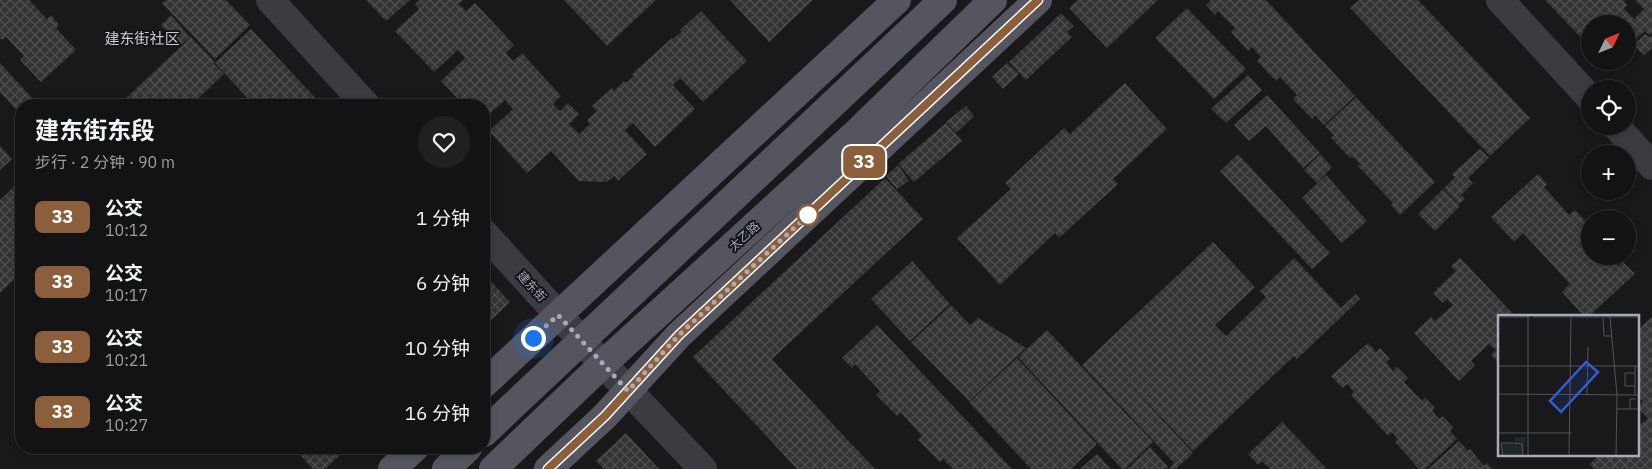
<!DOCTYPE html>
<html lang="zh">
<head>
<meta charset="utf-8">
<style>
	:root { --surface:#131214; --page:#202022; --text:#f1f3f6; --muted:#9d9ea0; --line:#323234 }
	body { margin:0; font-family:"IBM Plex Sans","Noto Sans SC",sans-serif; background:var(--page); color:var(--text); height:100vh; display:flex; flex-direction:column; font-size:19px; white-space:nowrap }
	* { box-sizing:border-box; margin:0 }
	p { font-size:16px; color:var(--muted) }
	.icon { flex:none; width:28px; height:28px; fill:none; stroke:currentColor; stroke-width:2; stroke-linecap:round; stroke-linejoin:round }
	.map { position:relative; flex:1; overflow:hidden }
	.details { position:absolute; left:15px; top:99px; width:475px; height:355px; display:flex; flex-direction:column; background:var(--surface); border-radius:20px; box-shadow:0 2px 8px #0003,0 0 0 1px var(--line) }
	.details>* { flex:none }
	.badge { padding:0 10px; border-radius:8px; font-size:18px; line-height:32px }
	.needle { width:32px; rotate:47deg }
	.tools { position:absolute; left:1581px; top:15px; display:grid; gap:10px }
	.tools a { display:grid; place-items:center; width:55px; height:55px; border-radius:50%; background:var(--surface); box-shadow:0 2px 8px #0003,0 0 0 1px var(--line); font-size:25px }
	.you { position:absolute; width:25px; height:25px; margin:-12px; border:4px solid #fff; border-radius:50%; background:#1a73e8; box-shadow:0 0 0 8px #1a73e833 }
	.map>.badge { position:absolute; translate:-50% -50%; box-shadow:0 0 0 2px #fff }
	.round { display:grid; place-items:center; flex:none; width:52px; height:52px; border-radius:26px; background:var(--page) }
	.head { display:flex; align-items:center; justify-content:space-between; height:85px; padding:0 20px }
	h1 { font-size:24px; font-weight:700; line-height:38px }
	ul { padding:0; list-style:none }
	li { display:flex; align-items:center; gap:15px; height:65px; padding:0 20px }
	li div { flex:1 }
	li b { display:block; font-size:19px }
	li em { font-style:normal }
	li .badge { min-width:55px; font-weight:700; text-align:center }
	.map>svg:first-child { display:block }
</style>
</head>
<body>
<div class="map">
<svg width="1652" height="469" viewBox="0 0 1652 469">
	<defs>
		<pattern id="building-cross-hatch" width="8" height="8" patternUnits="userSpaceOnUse" patternTransform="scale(1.25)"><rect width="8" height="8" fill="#343336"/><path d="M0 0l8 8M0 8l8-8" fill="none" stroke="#4f4e51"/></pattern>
	</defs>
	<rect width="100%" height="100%" fill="#19181a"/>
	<path fill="url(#building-cross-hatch)" d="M 0,0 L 29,0 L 47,19 L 51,15 L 59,25 L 56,28 L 76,50 L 41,82 L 20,60 L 24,56 L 6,37 L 2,40 L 0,38 Z
		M 166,0 L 226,0 L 250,25 L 215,59 L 162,3 Z
		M 366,0 L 410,0 L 386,21 Z
		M 420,0 L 463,0 L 459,4 L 466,11 L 475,3 L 514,45 L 506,53 L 513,61 L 522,53 L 561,96 L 553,104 L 560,111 L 568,103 L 579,114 L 569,124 L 579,134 L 590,124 L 587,120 L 597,111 L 592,106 L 612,88 L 614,91 L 624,81 L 626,83 L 634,76 L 632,74 L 672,38 L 673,39 L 682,31 L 680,30 L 701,11 L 747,61 L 703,102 L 680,78 L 673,85 L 695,109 L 655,147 L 633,123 L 625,130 L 647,154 L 618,181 L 614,176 L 607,182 L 579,181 L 551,151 L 527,173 L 489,131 L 513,109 L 505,100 L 484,119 L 484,105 L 464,105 L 441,81 L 465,58 L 458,50 L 434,72 L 395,31 L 419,9 L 415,4 Z
		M 564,0 L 656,0 L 607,46 Z
		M 730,0 L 813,0 L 769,42 Z
		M 1078,0 L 1158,0 L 1107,48 L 1069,8 Z
		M 1211,0 L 1266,0 L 1355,96 L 1324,125 L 1315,115 L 1312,119 L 1293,99 L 1297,95 L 1280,77 L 1276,81 L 1257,61 L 1261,57 L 1252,47 L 1248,51 L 1231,32 L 1235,28 L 1218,11 L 1215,15 L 1206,5 Z
		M 1359,0 L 1418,0 L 1530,118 L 1490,156 L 1350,8 Z
		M 1545,0 L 1623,0 L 1627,5 L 1624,9 L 1634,19 L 1644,9 L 1635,0 L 1652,0 L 1652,33 L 1649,35 L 1645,31 L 1628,45 L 1628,24 L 1590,24 L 1590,47 Z
		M 1187,8 L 1246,69 L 1214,99 L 1155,38 Z
		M 1061,13 L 1074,26 L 1067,32 L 1072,37 L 1026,80 L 1009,62 Z
		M 171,15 L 190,37 L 180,46 L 161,25 Z
		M 251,29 L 322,105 L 254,105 L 215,63 Z
		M 1645,34 L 1649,37 L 1652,35 L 1652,48 L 1644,55 L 1634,45 Z
		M 191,37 L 215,62 L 213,63 L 224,74 L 191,105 L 126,105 L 123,101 Z
		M 0,63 L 34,100 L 29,105 L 21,105 L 20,114 L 0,92 Z
		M 1007,63 L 1019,74 L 1003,89 L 992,77 Z
		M 1248,75 L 1262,90 L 1226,123 L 1211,109 Z
		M 1125,83 L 1167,129 L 1113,179 L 1118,184 L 1059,238 L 1055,233 L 1000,285 L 957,238 L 1011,189 L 1005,183 L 1064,128 L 1070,134 Z
		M 1267,95 L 1320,153 L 1303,168 L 1266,126 L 1249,141 L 1234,125 Z
		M 1356,97 L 1435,182 L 1400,215 L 1391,205 L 1393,203 L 1358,166 L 1360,164 L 1352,156 L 1350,158 L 1331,138 L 1334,135 L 1325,126 Z
		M 966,106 L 974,116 L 956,133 L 946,122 Z
		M 946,123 L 962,141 L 914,182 L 898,164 Z
		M 0,146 L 12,159 L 0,170 Z
		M 1480,149 L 1489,158 L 1468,178 L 1473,183 L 1461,195 L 1465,199 L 1459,204 L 1444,188 L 1455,177 L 1452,174 Z
		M 1238,154 L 1330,253 L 1312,269 L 1220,171 Z
		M 1320,154 L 1332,167 L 1317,183 L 1304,170 Z
		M 898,165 L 909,181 L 897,189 L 886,176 Z
		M 1538,174 L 1547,184 L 1544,187 L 1569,215 L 1575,210 L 1590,226 L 1590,256 L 1609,256 L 1618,266 L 1623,262 L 1635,274 L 1589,316 L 1584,316 L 1562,292 L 1570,284 L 1523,233 L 1514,242 L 1491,217 Z
		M 1326,175 L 1367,221 L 1342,243 L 1302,198 Z
		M 885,178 L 923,219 L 772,359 L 875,469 L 797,469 L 693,357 Z
		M 21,180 L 21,273 L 0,293 L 0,200 Z
		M 1443,189 L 1460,206 L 1435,231 L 1418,214 Z
		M 1213,242 L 1255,287 L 1215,325 L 1226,336 L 1266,297 L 1260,291 L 1294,258 L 1341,308 L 1356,294 L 1360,299 L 1297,359 L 1294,356 L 1193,451 L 1121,375 L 1193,453 L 1176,469 L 1169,469 L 1174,463 L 1082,365 Z
		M 1460,258 L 1515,316 L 1500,316 L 1500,364 L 1491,355 L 1496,350 L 1489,344 L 1471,361 L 1475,365 L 1459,381 L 1414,333 L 1431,317 L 1435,321 L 1453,305 L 1447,299 L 1443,303 L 1433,293 L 1456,271 L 1451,266 Z
		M 912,261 L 950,304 L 910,341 L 871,299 Z
		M 484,274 L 510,302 L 484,327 Z
		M 951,305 L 970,325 L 978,318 L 1026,348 L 969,401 L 911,342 Z
		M 1652,317 L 1652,469 L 1594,469 L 1590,464 L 1596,458 L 1593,455 L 1638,455 L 1638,421 L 1641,424 L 1648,418 L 1638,408 L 1643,402 L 1638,396 L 1638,330 Z
		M 877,325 L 1012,469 L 953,469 L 943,459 L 940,462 L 918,440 L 922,436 L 901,413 L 897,416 L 876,395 L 880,391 L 855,364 L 852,368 L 842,358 Z
		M 1047,330 L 1153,442 L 1125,469 L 1122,469 L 1018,357 Z
		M 1368,343 L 1376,352 L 1380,348 L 1390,359 L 1386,362 L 1393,371 L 1397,367 L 1408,378 L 1404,382 L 1422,401 L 1425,397 L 1435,408 L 1432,411 L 1439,419 L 1443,416 L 1453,427 L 1450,431 L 1457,439 L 1425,469 L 1419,469 L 1395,442 L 1398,439 L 1392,432 L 1388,436 L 1351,395 L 1354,392 L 1347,384 L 1342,388 L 1331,376 Z
		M 1017,358 L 1097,444 L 1071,469 L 1031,469 L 969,402 Z
		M 1282,422 L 1327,469 L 1270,469 L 1262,461 L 1258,465 L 1248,454 Z
		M 626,433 L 659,469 L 604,469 L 596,461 Z
		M 1459,441 L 1468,451 L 1470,449 L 1484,466 L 1487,463 L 1492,469 L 1428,469 Z
		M 1150,447 L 1168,467 L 1166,469 L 1127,469 Z
		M 293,448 L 348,448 L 325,469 L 313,469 Z
		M 1097,454 L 1111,469 L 1080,469 Z"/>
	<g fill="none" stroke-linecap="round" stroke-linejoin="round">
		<path stroke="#3b3b41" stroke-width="28" d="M 270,0 L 366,105
			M 1500,0 L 1590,98
			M 1616,126 L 1652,166
			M 484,233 L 603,364 L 703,469"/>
		<path stroke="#55555f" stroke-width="28" d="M 484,384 L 897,0
			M 484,433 L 943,0
			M 392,469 L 415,448
			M 446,469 L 468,448
			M 493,469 L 603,364 L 857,132 L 993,0
			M 548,469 L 605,416 L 679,335 L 1038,0"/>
	</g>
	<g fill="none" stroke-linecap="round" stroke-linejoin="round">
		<g stroke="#fff" stroke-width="11">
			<path id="line" d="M 548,469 L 605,416 L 679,335 L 1038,0"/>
		</g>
		<use href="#line" stroke="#8b5e3c" stroke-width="8"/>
		<path stroke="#aaaaba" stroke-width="5" stroke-dasharray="0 9" d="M 533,338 L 558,315 L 628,391 L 679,335 L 808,215"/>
	</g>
	<circle fill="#fff" stroke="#8b5e3c" stroke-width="2.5" cx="808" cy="215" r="10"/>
	<g text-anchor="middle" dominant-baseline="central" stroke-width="4" stroke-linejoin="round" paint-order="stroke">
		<g font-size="12" fill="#aaaaba" stroke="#141315">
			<text transform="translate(744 236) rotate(-42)">太乙路</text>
			<text transform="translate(532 286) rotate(47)">建东街</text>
		</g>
		<g font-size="15" fill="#cbcbd6" stroke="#141315">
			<text x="142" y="38">建东街社区</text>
		</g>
	</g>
	<g transform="translate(1498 315)">
		<rect width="141" height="141" fill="#19181a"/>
		<path d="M 17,122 L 28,122 L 25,141 L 3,141 L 3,128 L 17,128 Z" fill="#202923"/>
		<path fill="none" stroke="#53525a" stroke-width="1" d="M 0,2 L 32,2M 35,2 L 112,2M 110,2 L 142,2M 112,2 L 119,80 L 118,141M 105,3 L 106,21 L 113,21M 0,51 L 142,51M 137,71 L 127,71 L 127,58 L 137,58M 0,79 L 142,80M 89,80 L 90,32M 137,80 L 137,51M 119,94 L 141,94M 132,94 L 132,84 L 138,84M 0,118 L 74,118M 5,141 L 3,128 L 16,128 L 24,129 L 25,141M 30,141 L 30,0M 71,141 L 73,0"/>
		<path fill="#325cd4" fill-opacity="0.15" stroke="#325cd4" stroke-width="2.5" d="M 88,47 L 100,57 L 63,97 L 52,86 Z"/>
		<rect width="141" height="141" fill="none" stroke="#aaaaba" stroke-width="2.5"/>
	</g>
</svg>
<div class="tools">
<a><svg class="needle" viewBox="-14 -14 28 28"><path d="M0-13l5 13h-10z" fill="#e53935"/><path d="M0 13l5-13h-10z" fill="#9d9ea0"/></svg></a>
<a><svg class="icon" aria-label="locate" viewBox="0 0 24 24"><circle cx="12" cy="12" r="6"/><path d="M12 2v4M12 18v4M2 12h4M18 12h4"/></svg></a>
<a>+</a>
<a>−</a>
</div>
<div class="you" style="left:533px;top:338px"></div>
<b class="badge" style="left:864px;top:162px;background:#8b5e3c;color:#fff">33</b>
<section class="details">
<div class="head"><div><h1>建东街东段</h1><p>步行 · 2 分钟 · 90 m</p></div><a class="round"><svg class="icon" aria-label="heart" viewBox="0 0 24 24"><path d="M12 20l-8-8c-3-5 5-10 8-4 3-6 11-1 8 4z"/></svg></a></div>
<ul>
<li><span class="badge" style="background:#8b5e3c;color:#fff">33</span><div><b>公交</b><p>10:12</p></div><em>1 分钟</em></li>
<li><span class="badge" style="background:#8b5e3c;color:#fff">33</span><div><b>公交</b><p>10:17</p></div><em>6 分钟</em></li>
<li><span class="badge" style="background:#8b5e3c;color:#fff">33</span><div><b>公交</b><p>10:21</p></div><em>10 分钟</em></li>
<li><span class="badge" style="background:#8b5e3c;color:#fff">33</span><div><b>公交</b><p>10:27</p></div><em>16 分钟</em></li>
</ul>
</section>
</div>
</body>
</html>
